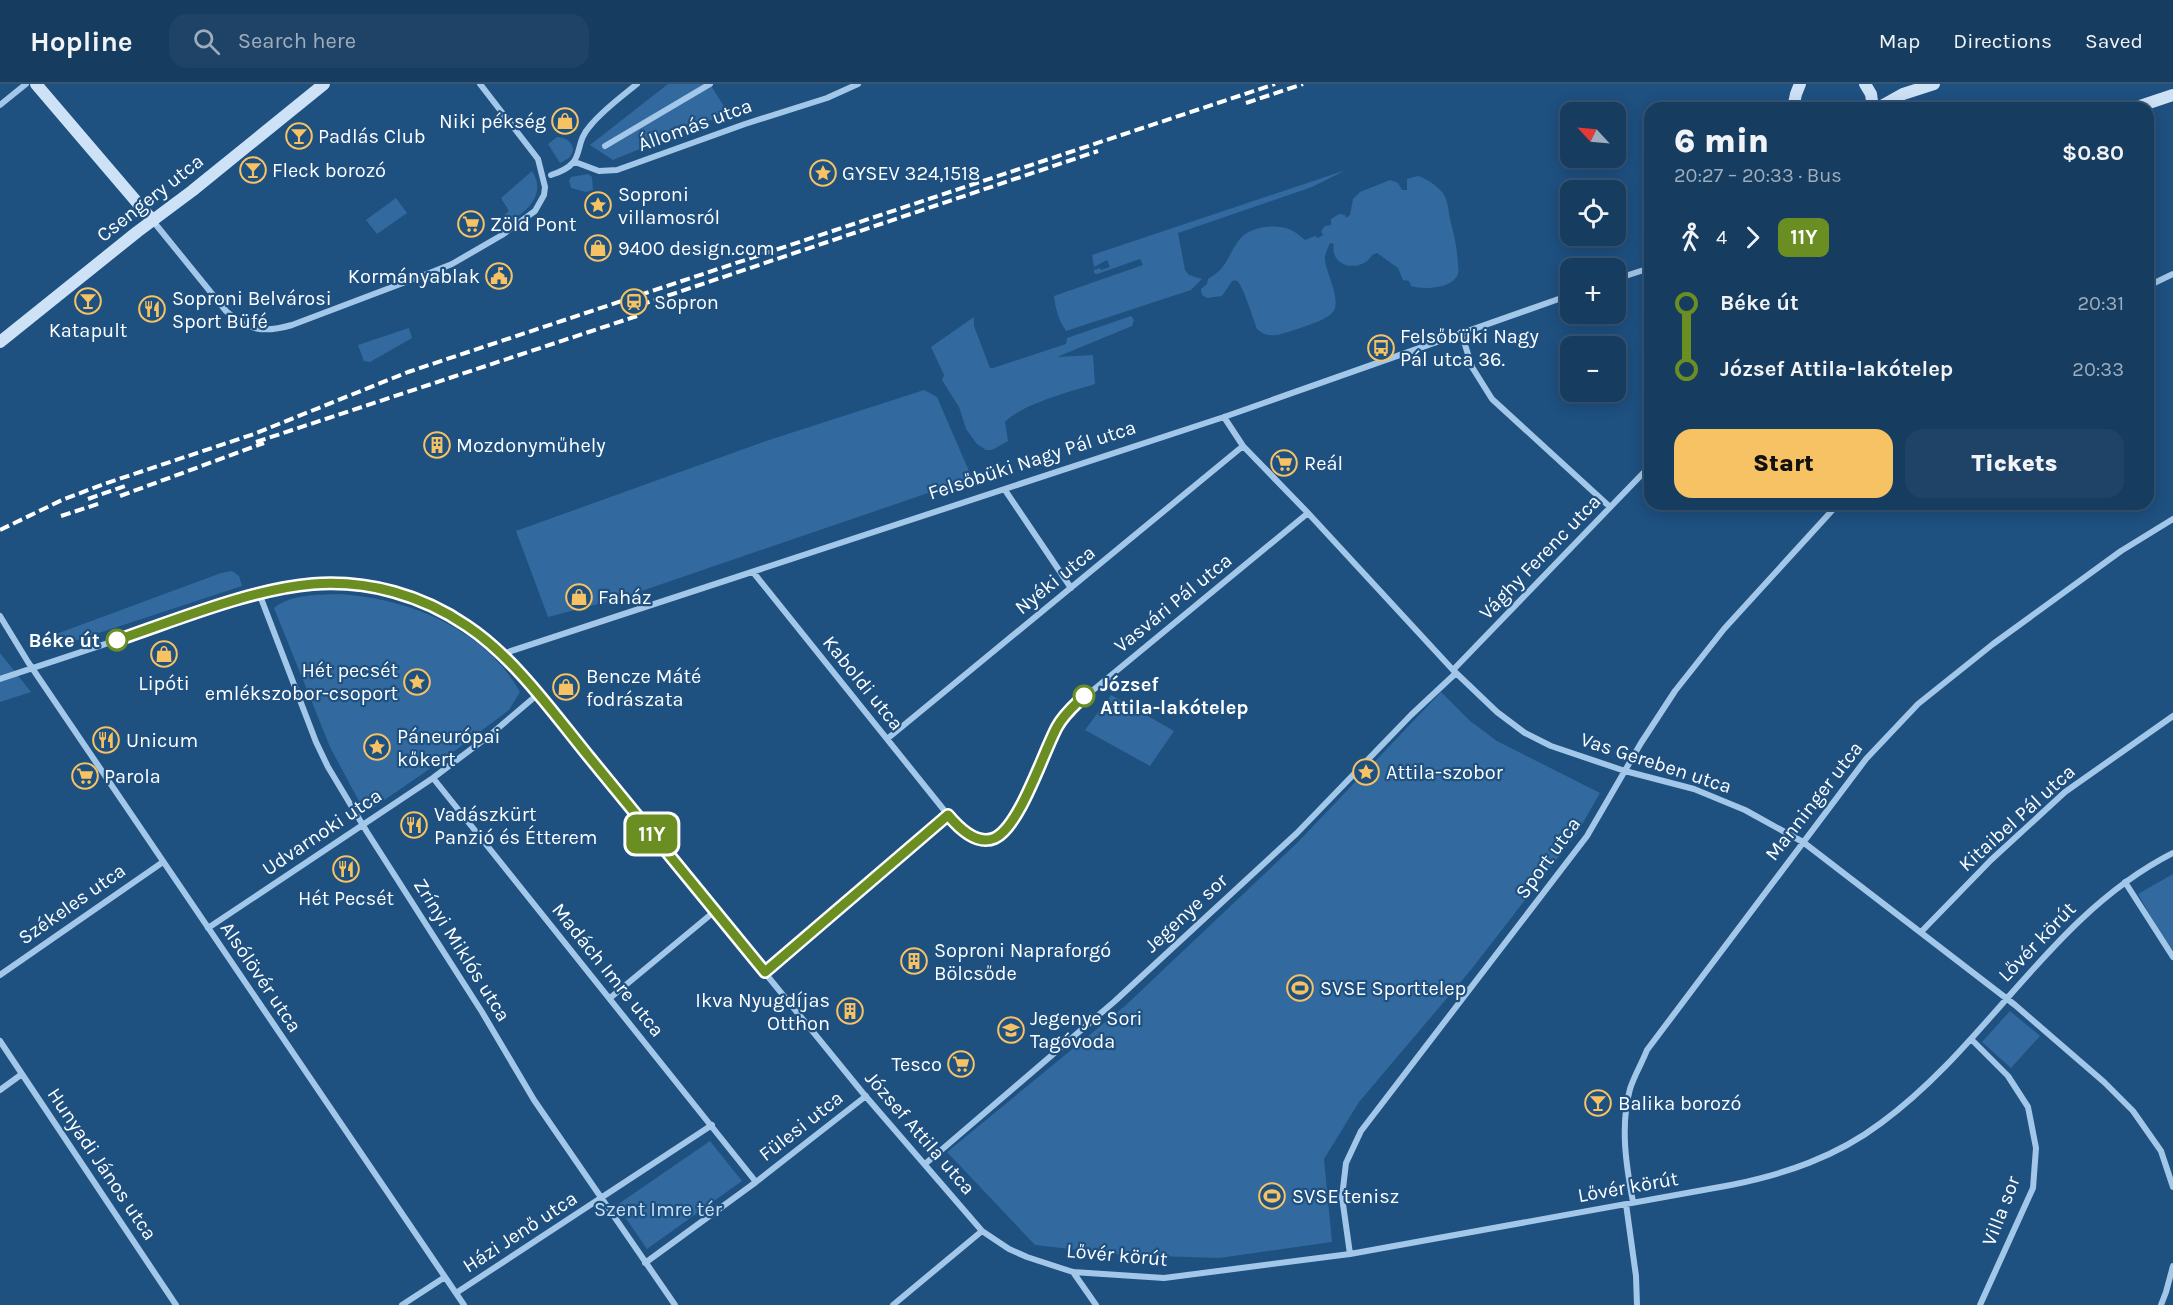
<!DOCTYPE html>
<html lang="en">
<head>
<meta charset="utf-8">
<style>
	:root { --surface:#163c60; --page:#1f4366; --text:#f1f3f6; --muted:#9eadbd; --line:#355675; --accent:#f7c263 }
	body { margin:0; font-family:Karla,sans-serif; background:var(--page); color:var(--text); height:100vh; display:flex; flex-direction:column; font-size:22px; white-space:nowrap }
	* { box-sizing:border-box; margin:0 }
	p { font-size:20px; color:var(--muted) }
	.icon { flex:none; width:33px; height:33px; fill:none; stroke:currentColor; stroke-width:2; stroke-linecap:round; stroke-linejoin:round }
	.map { position:relative; flex:1; overflow:hidden }
	.side { position:absolute; left:1644px; top:18px; width:510px; height:408px; display:flex; flex-direction:column; background:var(--surface); border-radius:18px; box-shadow:0 3px 15px #0003,0 0 0 2px var(--line) }
	.side>* { flex:none }
	.badge { padding:0 12px; border-radius:9px; font-size:21px; line-height:39px }
	.needle { width:39px; rotate:296deg }
	.tools { position:absolute; left:1560px; top:18px; display:grid; gap:12px }
	.tools a { display:grid; place-items:center; width:66px; height:66px; border-radius:12px; background:var(--surface); box-shadow:0 3px 15px #0003,0 0 0 2px var(--line); font-size:30px }
	.map>.badge { position:absolute; translate:-50% -50%; box-shadow:0 0 0 3px #fff }
	.legs { display:flex; align-items:center; gap:9px; height:66px; padding:0 30px; font-size:20px }
	.legs p { margin-inline-start:auto }
	.summary { display:flex; align-items:center; justify-content:space-between; height:102px; padding:0 30px }
	h1 { font-size:33px; font-weight:800; line-height:45px }
	.primary-button { display:flex; gap:12px; margin-top:auto; padding:12px 30px }
	.primary-button a { flex:1; height:69px; border-radius:18px; background:var(--accent); color:#111; font-size:24px; font-weight:800; line-height:69px; text-align:center }
	.primary-button a+a { background:var(--page); color:var(--text) }
	ul { padding:0 30px; list-style:none }
	li { display:flex; align-items:center; gap:21px; height:66px; font-size:22px }
	li i { display:grid; place-items:center; width:9px; height:100%; margin:0 8px; background:currentColor }
	li i::after { content:''; width:15px; height:15px; margin:-8px; border:4px solid; border-radius:50%; background:var(--surface) }
	li p { margin-inline-start:auto }
	li:first-child i { background:linear-gradient(#0000 50%,currentColor 0) }
	li:last-child i { background:linear-gradient(currentColor 50%,#0000 0) }
	header { display:flex; align-items:center; gap:36px; box-sizing:border-box; height:84px; padding:0 30px; background:var(--surface); border-bottom:2px solid var(--line) }
	header strong { font-size:28px }
	nav { display:flex; gap:33px; margin-inline-start:auto; font-size:21px }
	.search { width:420px; height:54px; background:var(--page); display:flex; align-items:center; gap:15px; box-sizing:border-box; padding:0 21px; border-radius:18px; color:var(--muted); font-size:22px }
	.map>svg:first-child { display:block }
</style>
</head>
<body>
<header>
<strong>Hopline</strong>
<div class="search"><svg class="icon" aria-label="search" viewBox="0 0 24 24"><circle cx="10" cy="10" r="6"/><path d="M15 15l6 6"/></svg>Search here</div>
<nav><a>Map</a><a>Directions</a><a>Saved</a></nav>
</header>
<div class="map">
<svg width="2173" height="1221" viewBox="0 0 2173 1221">
	<rect width="100%" height="100%" fill="#1e5080"/>
	<path fill="#326a9f" d="M 668,0 L 710,0 L 728,29 L 613,76 L 590,61 Z
		M 557,53 C 568,53 579,63 569,74 C 566,76 563,77 560,79 L 548,60 Z
		M 1346,86 L 1312,103 L 1178,149 L 1185,186 L 1189,191 L 1202,195 L 1191,206 L 1066,247 C 1059,237 1055,224 1054,212 L 1143,181 L 1140,175 L 1097,190 L 1094,189 L 1094,186 L 1100,184 L 1101,186 L 1110,183 L 1107,176 L 1094,183 L 1092,171 Z
		M 532,87 C 547,110 527,128 507,139 L 499,135 L 509,127 L 501,114 Z
		M 588,90 L 592,93 L 593,106 L 586,108 L 571,104 L 569,96 L 571,93 Z
		M 1418,92 C 1427,95 1436,101 1442,108 C 1449,116 1448,129 1451,139 C 1455,154 1457,165 1458,180 C 1458,183 1459,187 1458,190 C 1453,205 1423,206 1411,202 L 1409,197 L 1403,196 L 1398,184 L 1377,169 L 1372,171 C 1362,189 1329,184 1334,160 L 1330,159 C 1328,164 1324,171 1325,176 C 1326,190 1344,219 1331,230 C 1322,238 1299,244 1288,248 C 1276,252 1267,254 1257,245 C 1254,237 1242,199 1237,197 C 1236,196 1234,197 1232,197 L 1222,212 L 1207,214 L 1202,211 L 1201,205 L 1207,200 L 1208,195 C 1230,182 1226,172 1240,155 C 1250,142 1276,140 1289,145 C 1296,148 1300,152 1305,156 L 1315,152 L 1318,154 L 1323,151 L 1321,147 L 1325,142 L 1331,141 L 1331,135 L 1339,130 L 1345,131 L 1346,134 L 1350,131 L 1353,115 L 1360,108 L 1390,96 L 1398,99 L 1402,106 L 1407,106 L 1407,95 Z
		M 396,114 L 407,129 L 377,150 L 366,136 Z
		M 1131,232 L 1134,236 L 1132,242 L 1057,273 L 1093,271 L 1095,300 C 1072,307 1020,321 1005,338 L 1008,357 L 992,366 L 986,366 L 977,360 L 966,345 L 959,323 L 942,296 L 944,291 L 931,263 L 974,233 L 974,242 L 990,284 L 993,284 L 1066,260 L 1067,254 Z
		M 409,244 L 412,254 L 370,278 L 364,277 L 358,261 Z
		M 924,306 L 937,313 L 972,394 L 621,514 L 548,533 L 516,447 L 766,357 Z
		M 232,487 L 239,492 L 242,502 L 47,566 L 44,565 L 40,556 L 221,489 Z
		M 339,510 C 408,514 485,545 520,608 L 509,626 L 441,677 L 370,726 L 360,719 L 330,663 L 274,524 C 291,510 317,511 339,510 Z
		M 0,569 L 31,608 L 0,618 Z
		M 1441,608 L 1470,637 L 1497,657 L 1600,709 L 1577,749 L 1470,887 L 1359,1018 L 1324,1075 L 1332,1158 L 1219,1174 L 1124,1171 L 1035,1161 L 947,1068 L 1126,921 L 1298,758 Z
		M 1111,611 L 1174,647 L 1150,682 L 1085,646 Z
		M 2173,790 L 2173,872 L 2138,810 Z
		M 2010,927 L 2040,952 L 2011,984 L 1982,958 Z
		M 710,1057 L 742,1097 L 647,1165 L 617,1121 Z"/>
	<g fill="none" stroke-linecap="round" stroke-linejoin="round">
		<path stroke="#a3c7e8" stroke-width="6" d="M 0,21 L 26,0
			M 605,62 L 710,0
			M 575,78 L 599,87 L 617,86 L 745,40 L 827,14 L 858,0
			M 551,91 C 589,79 571,63 590,42 C 603,26 621,13 637,0
			M 153,137 L 226,227 C 248,247 264,249 292,241 L 432,188 L 452,180 L 502,151 L 535,127 L 544,111 L 545,103 L 538,75 L 480,0
			M 1616,195 L 1650,184
			M 2148,202 L 2173,190
			M 1461,248 L 1472,283 L 1492,315 L 1610,423
			M 1224,333 L 1243,362 L 1308,429 L 1453,586 L 1497,628 L 1525,649 L 1551,662 L 1625,687 L 1694,705 L 1745,726 L 1803,758 L 2015,921 L 2104,998 L 2133,1027 L 2161,1067 L 2173,1103
			M 1005,406 L 1071,504
			M 753,488 L 948,731
			M 259,509 L 316,658 L 328,683 L 367,748 L 482,928 L 534,1016 L 675,1221
			M 0,532 L 28,578 L 464,1221
			M 502,570 L 1224,333 L 1570,211
			M 1453,586 L 1650,382
			M 0,595 L 259,509 L 313,500 L 358,501 L 411,512 L 442,527 L 469,543 L 502,570 L 546,620 L 862,1008 L 982,1147 L 1009,1165 L 1027,1173 L 1073,1188 L 1164,1194 L 1350,1170 L 1731,1101 C 1785,1090 1836,1073 1881,1039 C 1989,960 2051,831 2173,769
			M 887,655 L 1243,362
			M 433,694 L 756,1098
			M 2125,798 L 2173,873
			M 208,844 L 433,694 L 490,651 L 537,611
			M 1921,848 L 1991,776 L 2065,708 L 2173,632
			M 765,888 L 948,731 C 958,743 974,758 991,755 C 999,754 1007,744 1012,737 C 1019,730 1022,718 1027,708 C 1040,680 1051,651 1069,626 L 1308,429
			M 0,891 L 163,778
			M 610,914 L 715,827
			M 1971,955 L 2008,992 L 2028,1023 L 2036,1064 L 2033,1104 L 1980,1221
			M 0,957 L 176,1221
			M 0,1006 L 22,990
			M 925,1080 L 1115,917 L 1297,749 L 1411,631 L 1456,589
			M 1633,1118 C 1626,1081 1620,1042 1630,1005 C 1634,992 1642,979 1647,966 L 1866,675 L 1918,620 L 1993,560 L 2121,467 L 2173,435
			M 1626,1120 L 1636,1192 L 1637,1221
			M 1350,1170 L 1342,1113 L 1346,1079 L 1361,1047 L 1587,752 L 1641,659 L 1675,607 L 1724,545 L 1838,420
			M 645,1179 L 756,1098 L 866,1012
			M 1073,1188 L 1096,1221
			M 456,1209 L 712,1041
			M 402,1221 L 445,1193
			M 893,1221 L 982,1147
			M 2161,1221 L 2166,1208 L 2173,1182"/>
		<path stroke="#cee2f7" stroke-width="12" d="M 36,0 L 153,137
			M 1865,0 L 1871,10 L 1873,24
			M 1793,24 L 1796,10 L 1800,0
			M 1878,24 L 1903,10 L 1934,0
			M 2134,24 L 2173,11
			M 0,258 L 137,148 L 192,107 L 324,0"/>
		<path stroke="#fff" stroke-width="4" stroke-dasharray="10 4.5" stroke-linecap="butt" d="M 1246,19 L 1303,0
			M 640,221 L 1098,67
			M 256,358 L 637,232
			M 120,412 L 264,359
			M 88,415 L 128,401
			M 61,432 L 101,419
			M 0,446 L 62,416 L 104,400 L 254,350 L 408,288 L 1275,0"/>
	</g>
	<g fill="none" stroke-linecap="round" stroke-linejoin="round">
		<g stroke="#fff" stroke-width="14">
			<path id="line-1" d="M 117,556 C 177,536 251,505 313,500 C 368,496 422,511 467,542 C 515,574 554,630 590,674 C 648,745 707,817 765,888 L 948,731 C 958,743 977,762 995,754 C 1020,742 1043,669 1057,643 C 1064,630 1075,621 1084,612"/>
		</g>
		<use href="#line-1" stroke="#6b8e23" stroke-width="9"/>
	</g>
	<defs>
		<g id="shop-ring" transform="scale(1.35)"><circle r="9.5" fill="#1e5080" stroke="#f7c263" stroke-width="1.5"/><path d="M-5-2.5h2.3a2.7 3.5 0 0 1 5.4 0H5L5.5 6h-11ZM-1.5-2.5h3a1.5 2.3 0 0 0-3 0Z" fill="#f7c263"/></g>
		<g id="bar-ring" transform="scale(1.35)"><circle r="9.5" fill="#1e5080" stroke="#f7c263" stroke-width="1.5"/><path d="M-6-5H6L.8 .8V4.5H3.5V6h-7V4.5H-.8V.8Z" fill="#f7c263"/></g>
		<g id="sight-ring" transform="scale(1.35)"><circle r="9.5" fill="#1e5080" stroke="#f7c263" stroke-width="1.5"/><path d="M0-6L1.8-2.2L6-1.7L2.9 1.2L3.7 5.4L0 3.3L-3.7 5.4L-2.9 1.2L-6-1.7L-1.8-2.2Z" fill="#f7c263"/></g>
		<g id="supermarket-ring" transform="scale(1.35)"><circle r="9.5" fill="#1e5080" stroke="#f7c263" stroke-width="1.5"/><path d="M-6-5.5h2.5l.6 2H6L4.5 2H-2.5L-4.4-4H-6ZM-1.5 3.2a1.3 1.3 0 1 0 .1 0ZM3 3.2a1.3 1.3 0 1 0 .1 0Z" fill="#f7c263"/></g>
		<g id="civic-ring" transform="scale(1.35)"><circle r="9.5" fill="#1e5080" stroke="#f7c263" stroke-width="1.5"/><path d="M-.6-6.5H3V-4.5H.6V-3L4-1V1h2V6H-6V1h2V-1L-.6-3ZM-1.2 2.5V6h2.4V2.5Z" fill="#f7c263"/></g>
		<g id="station-ring" transform="scale(1.35)"><circle r="9.5" fill="#1e5080" stroke="#f7c263" stroke-width="1.5"/><path d="M-3-6H3Q5-6 5-4V2Q5 4 3 4L4.5 6H3L1.5 4h-3L-3 6H-4.5L-3 4Q-5 4-5 2V-4Q-5-6-3-6ZM-3.5-4v3h7v-3ZM-3.5 1v1.5H-2V1ZM2 1v1.5H3.5V1Z" fill="#f7c263"/></g>
		<g id="restaurant-ring" transform="scale(1.35)"><circle r="9.5" fill="#1e5080" stroke="#f7c263" stroke-width="1.5"/><path d="M-5-6h1v4h1v-4h1v4h1v-4h1v5L-1.5 .5V6h-2V.5L-5-1ZM5-6V6H3V1.5H1.5Q1.5-4 5-6Z" fill="#f7c263"/></g>
		<g id="bus-ring" transform="scale(1.35)"><circle r="9.5" fill="#1e5080" stroke="#f7c263" stroke-width="1.5"/><path d="M-5-6H5V4H4V6H2V4H-2V6H-4V4H-5ZM-3.5-4V0h7V-4ZM-3.5 1.2v1.5H-2V1.2ZM2 1.2v1.5H3.5V1.2Z" fill="#f7c263"/></g>
		<g id="building-ring" transform="scale(1.35)"><circle r="9.5" fill="#1e5080" stroke="#f7c263" stroke-width="1.5"/><path d="M-4-6H4V6H1V3H-1V6H-4ZM-2.5-4.3h1.7v1.8h-1.7ZM.8-4.3h1.7v1.8H.8ZM-2.5-1h1.7V.8h-1.7ZM.8-1h1.7V.8H.8Z" fill="#f7c263"/></g>
		<g id="stadium-ring" transform="scale(1.35)"><circle r="9.5" fill="#1e5080" stroke="#f7c263" stroke-width="1.5"/><path d="M0-5a6.5 5 0 1 0 0 10a6.5 5 0 1 0 0-10ZM-3.5-1.8h7v3.6h-7Z" fill="#f7c263"/></g>
		<g id="school-ring" transform="scale(1.35)"><circle r="9.5" fill="#1e5080" stroke="#f7c263" stroke-width="1.5"/><path d="M0-5L7-2L0 1L-7-2ZM-4 1L0 2.5L4 1V4Q0 6-4 4Z" fill="#f7c263"/></g>
	</defs>
	<g fill-rule="evenodd">
		<use href="#shop-ring" x="565" y="37"/>
		<use href="#bar-ring" x="299" y="52"/>
		<use href="#bar-ring" x="253" y="86"/>
		<use href="#sight-ring" x="823" y="89"/>
		<use href="#sight-ring" x="598" y="121"/>
		<use href="#supermarket-ring" x="471" y="140"/>
		<use href="#shop-ring" x="598" y="164"/>
		<use href="#civic-ring" x="499" y="192"/>
		<use href="#bar-ring" x="88" y="217"/>
		<use href="#station-ring" x="634" y="218"/>
		<use href="#restaurant-ring" x="152" y="225"/>
		<use href="#bus-ring" x="1381" y="264"/>
		<use href="#building-ring" x="437" y="361"/>
		<use href="#supermarket-ring" x="1284" y="379"/>
		<use href="#shop-ring" x="579" y="513"/>
		<use href="#shop-ring" x="164" y="570"/>
		<use href="#sight-ring" x="417" y="598"/>
		<use href="#shop-ring" x="566" y="603"/>
		<use href="#restaurant-ring" x="106" y="656"/>
		<use href="#sight-ring" x="377" y="663"/>
		<use href="#sight-ring" x="1366" y="688"/>
		<use href="#supermarket-ring" x="85" y="692"/>
		<use href="#restaurant-ring" x="414" y="741"/>
		<use href="#restaurant-ring" x="346" y="785"/>
		<use href="#building-ring" x="914" y="877"/>
		<use href="#stadium-ring" x="1300" y="904"/>
		<use href="#building-ring" x="850" y="927"/>
		<use href="#school-ring" x="1011" y="946"/>
		<use href="#supermarket-ring" x="961" y="980"/>
		<use href="#bar-ring" x="1598" y="1019"/>
		<use href="#stadium-ring" x="1272" y="1112"/>
	</g>
	<g fill="#fff" stroke="#6b8e23" stroke-width="3">
		<circle cx="117" cy="556" r="10"/>
		<circle cx="1084" cy="612" r="10"/>
	</g>
	<g text-anchor="middle" dominant-baseline="central" stroke-width="4.5" stroke-linejoin="round" paint-order="stroke">
		<g font-size="20" fill="#fff" stroke="#1e5080" text-anchor="start">
			<text x="546" y="37" text-anchor="end">Niki pékség</text>
			<text x="318" y="52">Padlás Club</text>
			<text x="272" y="86">Fleck borozó</text>
			<text x="842" y="89">GYSEV 324,1518</text>
			<text x="618" y="110">Soproni<tspan x="618" dy="23">villamosról</tspan></text>
			<text x="490" y="140">Zöld Pont</text>
			<text x="618" y="164">9400 design.com</text>
			<text x="480" y="192" text-anchor="end">Kormányablak</text>
			<text x="172" y="214">Soproni Belvárosi<tspan x="172" dy="23">Sport Büfé</tspan></text>
			<text x="654" y="218">Sopron</text>
			<text x="88" y="246" text-anchor="middle">Katapult</text>
			<text x="1400" y="252">Felsőbüki Nagy<tspan x="1400" dy="23">Pál utca 36.</tspan></text>
			<text x="456" y="361">Mozdonyműhely</text>
			<text x="1304" y="379">Reál</text>
			<text x="598" y="513">Faház</text>
			<text x="398" y="586" text-anchor="end">Hét pecsét<tspan x="398" dy="23">emlékszobor-csoport</tspan></text>
			<text x="586" y="592">Bencze Máté<tspan x="586" dy="23">fodrászata</tspan></text>
			<text x="164" y="599" text-anchor="middle">Lipóti</text>
			<text x="397" y="652">Páneurópai<tspan x="397" dy="23">kőkert</tspan></text>
			<text x="126" y="656">Unicum</text>
			<text x="1386" y="688">Attila-szobor</text>
			<text x="104" y="692">Parola</text>
			<text x="434" y="730">Vadászkürt<tspan x="434" dy="23">Panzió és Étterem</tspan></text>
			<text x="346" y="814" text-anchor="middle">Hét Pecsét</text>
			<text x="934" y="866">Soproni Napraforgó<tspan x="934" dy="23">Bölcsőde</tspan></text>
			<text x="1320" y="904">SVSE Sporttelep</text>
			<text x="830" y="916" text-anchor="end">Ikva Nyugdíjas<tspan x="830" dy="23">Otthon</tspan></text>
			<text x="1030" y="934">Jegenye Sori<tspan x="1030" dy="23">Tagóvoda</tspan></text>
			<text x="942" y="980" text-anchor="end">Tesco</text>
			<text x="1618" y="1019">Balika borozó</text>
			<text x="1292" y="1112">SVSE tenisz</text>
		</g>
		<g font-size="20" fill="#fff" stroke="#1e5080">
			<text transform="translate(695 41) rotate(-20)">Állomás utca</text>
			<text transform="translate(150 114) rotate(-38)">Csengery utca</text>
			<text transform="translate(1032 376) rotate(-18)">Felsőbüki Nagy Pál utca</text>
			<text transform="translate(1540 473) rotate(-46)">Vághy Ferenc utca</text>
			<text transform="translate(1055 496) rotate(-39)">Nyéki utca</text>
			<text transform="translate(1173 519) rotate(-39)">Vasvári Pál utca</text>
			<text transform="translate(863 599) rotate(51)">Kaboldi utca</text>
			<text transform="translate(1656 679) rotate(18)">Vas Gereben utca</text>
			<text transform="translate(1814 717) rotate(-52)">Manninger utca</text>
			<text transform="translate(2017 734) rotate(-42)">Kitaibel Pál utca</text>
			<text transform="translate(322 748) rotate(-34)">Udvarnoki utca</text>
			<text transform="translate(1548 774) rotate(-54)">Sport utca</text>
			<text transform="translate(72 820) rotate(-35)">Székeles utca</text>
			<text transform="translate(1186 829) rotate(-43)">Jegenye sor</text>
			<text transform="translate(2037 858) rotate(-46)">Lővér körút</text>
			<text transform="translate(462 866) rotate(58)">Zrínyi Miklós utca</text>
			<text transform="translate(608 886) rotate(51)">Madách Imre utca</text>
			<text transform="translate(261 893) rotate(56)">Alsólövér utca</text>
			<text transform="translate(801 1042) rotate(-38)">Fülesi utca</text>
			<text transform="translate(920 1049) rotate(49)">József Attila utca</text>
			<text transform="translate(102 1080) rotate(56)">Hunyadi János utca</text>
			<text transform="translate(1628 1103) rotate(-10)">Lővér körút</text>
			<text transform="translate(2001 1127) rotate(-69)">Villa sor</text>
			<text transform="translate(520 1148) rotate(-33)">Házi Jenő utca</text>
			<text transform="translate(1117 1171) rotate(5)">Lővér körút</text>
		</g>
		<g font-size="20" font-weight="bold" fill="#fff" stroke="#1e5080" text-anchor="end">
			<text x="100" y="556">Béke út</text>
			<text x="1100" y="600" text-anchor="start">József<tspan x="1100" dy="23">Attila-lakótelep</tspan></text>
		</g>
		<g font-size="20" fill="#c7e0f6" stroke="#1e5080">
			<text x="658" y="1125">Szent Imre tér</text>
		</g>
	</g>
</svg>
<div class="tools">
<a><svg class="needle" viewBox="-14 -14 28 28"><path d="M0-13l5 13h-10z" fill="#e53935"/><path d="M0 13l5-13h-10z" fill="#9eadbd"/></svg></a>
<a><svg class="icon" aria-label="locate" viewBox="0 0 24 24"><circle cx="12" cy="12" r="6"/><path d="M12 2v4M12 18v4M2 12h4M18 12h4"/></svg></a>
<a>+</a>
<a>−</a>
</div>
<b class="badge" style="left:652px;top:750px;background:#6b8e23;color:#fff">11Y</b>
<section class="side">
<div class="summary"><div><h1>6 min</h1><p>20:27 – 20:33 · Bus</p></div><b>$0.80</b></div>
<div class="legs"><svg class="icon" aria-label="walk" viewBox="0 0 24 24"><circle cx="13" cy="4" r="2"/><path d="M13 8l-2 6 4 7M11 14l-3 7M7 12l3-4h3l4 4"/></svg>4<svg class="icon" aria-label="forward" viewBox="0 0 24 24"><path d="M9 5l7 7-7 7"/></svg><b class="badge" style="background:#6b8e23;color:#fff">11Y</b></div>
<ul>
<li><i style="color:#6b8e23"></i><b>Béke út</b><p>20:31</p></li>
<li><i style="color:#6b8e23"></i><b>József Attila-lakótelep</b><p>20:33</p></li>
</ul>
<div class="primary-button"><a>Start</a><a>Tickets</a></div>
</section>
</div>
</body>
</html>
